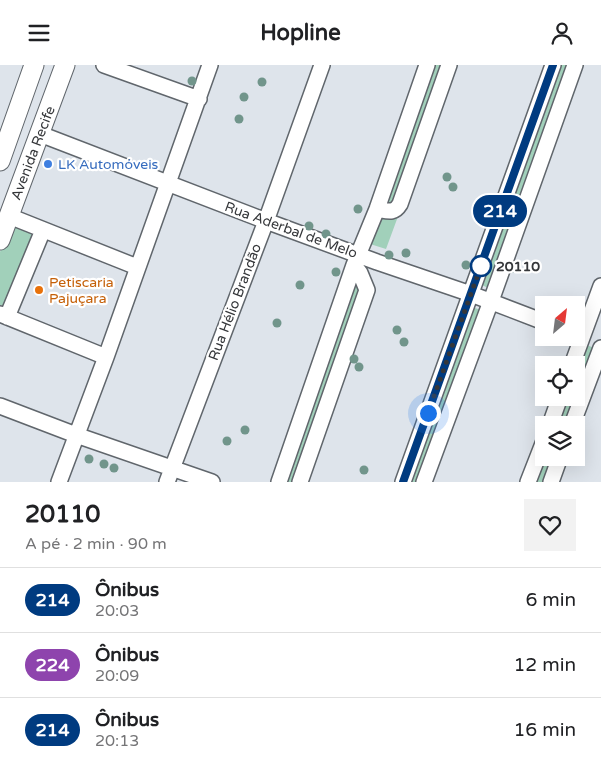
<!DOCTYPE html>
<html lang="pt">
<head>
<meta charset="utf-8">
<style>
	:root { --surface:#fff; --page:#f2f2f2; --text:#202124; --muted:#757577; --line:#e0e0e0 }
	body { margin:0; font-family:"Varela Round",sans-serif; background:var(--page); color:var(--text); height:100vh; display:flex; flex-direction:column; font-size:19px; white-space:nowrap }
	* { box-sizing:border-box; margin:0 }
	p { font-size:16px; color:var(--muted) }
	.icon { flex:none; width:28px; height:28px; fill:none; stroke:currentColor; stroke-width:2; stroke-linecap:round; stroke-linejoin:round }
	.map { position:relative; height:417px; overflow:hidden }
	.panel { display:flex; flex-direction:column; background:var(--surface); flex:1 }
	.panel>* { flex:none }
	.badge { padding:0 10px; border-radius:16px; font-size:18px; line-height:32px }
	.needle { width:32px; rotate:28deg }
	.controls { position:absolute; left:535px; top:231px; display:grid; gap:10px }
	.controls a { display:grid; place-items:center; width:50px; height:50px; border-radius:0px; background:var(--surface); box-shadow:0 5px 20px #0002; font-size:25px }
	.you { position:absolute; width:25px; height:25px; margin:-12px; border:4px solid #fff; border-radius:50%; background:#1a73e8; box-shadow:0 0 0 8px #1a73e833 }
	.map>.badge { position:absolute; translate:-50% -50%; box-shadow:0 0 0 2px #fff }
	.round { display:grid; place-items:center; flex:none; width:52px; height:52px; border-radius:0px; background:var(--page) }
	.head { display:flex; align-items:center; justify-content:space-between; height:85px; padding:0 25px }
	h1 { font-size:24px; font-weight:700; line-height:38px }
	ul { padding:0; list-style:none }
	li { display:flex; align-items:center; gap:15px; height:65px; padding:0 25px; border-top:1px solid var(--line) }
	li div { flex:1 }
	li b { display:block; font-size:19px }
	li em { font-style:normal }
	li .badge { min-width:55px; font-weight:700; text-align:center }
	header { display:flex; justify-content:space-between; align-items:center; height:65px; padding:0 25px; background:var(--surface); font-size:22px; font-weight:700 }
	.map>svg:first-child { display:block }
</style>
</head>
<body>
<header><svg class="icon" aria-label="menu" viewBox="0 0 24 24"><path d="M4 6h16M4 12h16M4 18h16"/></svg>Hopline<svg class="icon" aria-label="person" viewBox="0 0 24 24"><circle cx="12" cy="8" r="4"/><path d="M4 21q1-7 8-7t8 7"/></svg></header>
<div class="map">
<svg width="601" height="417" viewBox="0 0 601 417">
	<rect width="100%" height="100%" fill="#dee4eb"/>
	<path fill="#a1d0ba" d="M 428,0 L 444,0 L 395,135 L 391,138 L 387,139 L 384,135 Z
		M 555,0 L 570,0 L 492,222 L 486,222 L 480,219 Z
		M 400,146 L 386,184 L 370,179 L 375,157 Z
		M 10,160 L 32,169 L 5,242 L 0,240 L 0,187 Z
		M 355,202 L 366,225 L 299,417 L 282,417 Z
		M 469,241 L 481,245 L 417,417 L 407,417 Z
		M 583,279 L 595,283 L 568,360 L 553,360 L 563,333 L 576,332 L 576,300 Z
		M 544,392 L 556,393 L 548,417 L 532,417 Z"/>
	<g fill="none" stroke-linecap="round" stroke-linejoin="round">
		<g stroke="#60666c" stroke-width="18">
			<path id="minor" d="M 104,0 L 199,34
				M 40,69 L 266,156 L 377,197 L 471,229 L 544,257
				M 377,144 C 388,146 394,149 400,139 L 449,0
				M 9,151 L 137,202
				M 0,249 L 106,292
				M 7,252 L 43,165
				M 572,300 L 601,221
				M 0,341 L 76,370 L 212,417
				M 550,360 L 560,332
				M 572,360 L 601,283
				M 59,417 L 106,292 L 210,0
				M 167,417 L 266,156 L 322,0
				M 279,417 L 354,200 L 377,144 L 427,0
				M 300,417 L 367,225 L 360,208 L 354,200
				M 403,417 L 553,0
				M 424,417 L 491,236 L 575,0
				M 528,417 L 544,376
				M 551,417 L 560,392"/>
		</g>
		<g stroke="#60666c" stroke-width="21">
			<path id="major" d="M 0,96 L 34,0
				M 0,175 L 65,0"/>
		</g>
		<use href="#minor" stroke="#fff" stroke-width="15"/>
		<use href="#major" stroke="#fff" stroke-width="19"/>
	</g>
	<g fill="#71958b">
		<circle cx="192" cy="16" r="4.5"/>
		<circle cx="262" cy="17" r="4.5"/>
		<circle cx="244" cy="32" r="4.5"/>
		<circle cx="239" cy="54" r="4.5"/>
		<circle cx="447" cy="112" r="4.5"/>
		<circle cx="453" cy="122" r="4.5"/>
		<circle cx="358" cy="144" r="4.5"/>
		<circle cx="309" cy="161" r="4.5"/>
		<circle cx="326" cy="169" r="4.5"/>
		<circle cx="406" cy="188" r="4.5"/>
		<circle cx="389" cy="190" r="4.5"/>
		<circle cx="466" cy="200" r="4.5"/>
		<circle cx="513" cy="203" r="4.5"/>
		<circle cx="336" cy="207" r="4.5"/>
		<circle cx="300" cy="220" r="4.5"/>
		<circle cx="277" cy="258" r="4.5"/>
		<circle cx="397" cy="265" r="4.5"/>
		<circle cx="404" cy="277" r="4.5"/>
		<circle cx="354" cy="294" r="4.5"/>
		<circle cx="359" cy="302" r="4.5"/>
		<circle cx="245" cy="365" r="4.5"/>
		<circle cx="227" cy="376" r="4.5"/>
		<circle cx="89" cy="394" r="4.5"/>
		<circle cx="104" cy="399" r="4.5"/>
		<circle cx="114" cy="403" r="4.5"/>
		<circle cx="364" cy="405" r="4.5"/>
	</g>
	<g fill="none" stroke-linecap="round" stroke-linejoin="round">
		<g stroke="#fff" stroke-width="11">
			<path id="line" d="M 403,417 L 553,0"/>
		</g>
		<use href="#line" stroke="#003b80" stroke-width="8"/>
		<path stroke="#35373a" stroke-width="5" stroke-dasharray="0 9" d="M 428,348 L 481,201"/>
	</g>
	<circle fill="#3f7fe0" stroke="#fff" stroke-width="2" cx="48" cy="99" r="5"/>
	<circle fill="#fff" stroke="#003b80" stroke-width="2.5" cx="481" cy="201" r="10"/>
	<circle fill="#e8710a" stroke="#fff" stroke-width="2" cx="39" cy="225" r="5"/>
	<g text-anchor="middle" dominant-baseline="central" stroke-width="4.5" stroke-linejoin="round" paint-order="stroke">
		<g font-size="14" fill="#35373a" stroke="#fff">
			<text transform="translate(33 88) rotate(-69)">Avenida Recife</text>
			<text transform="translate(291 165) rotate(20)">Rua Aderbal de Melo</text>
			<text transform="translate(235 237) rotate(-69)">Rua Hélio Brandão</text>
		</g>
		<g font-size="14" fill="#366cbe" stroke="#fff" text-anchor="start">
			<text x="58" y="99">LK Automóveis</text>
		</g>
		<g font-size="14" font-weight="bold" fill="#35373a" stroke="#fff" text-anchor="start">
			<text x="496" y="201">20110</text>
		</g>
		<g font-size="14" fill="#c56008" stroke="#fff" text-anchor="start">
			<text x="49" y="217">Petiscaria<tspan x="49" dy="16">Pajuçara</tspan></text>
		</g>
	</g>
</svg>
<div class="controls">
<a><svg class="needle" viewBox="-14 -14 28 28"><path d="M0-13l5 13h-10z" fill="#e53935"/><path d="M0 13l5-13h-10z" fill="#757577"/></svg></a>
<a><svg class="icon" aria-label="locate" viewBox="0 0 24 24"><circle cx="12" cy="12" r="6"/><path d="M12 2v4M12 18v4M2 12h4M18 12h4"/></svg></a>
<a><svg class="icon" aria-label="layers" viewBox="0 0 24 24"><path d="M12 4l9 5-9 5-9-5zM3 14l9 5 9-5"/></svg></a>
</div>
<div class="you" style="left:428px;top:348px"></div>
<b class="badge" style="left:500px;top:146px;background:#003b80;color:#fff">214</b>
</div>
<section class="panel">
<div class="head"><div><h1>20110</h1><p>A pé · 2 min · 90 m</p></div><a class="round"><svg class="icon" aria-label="heart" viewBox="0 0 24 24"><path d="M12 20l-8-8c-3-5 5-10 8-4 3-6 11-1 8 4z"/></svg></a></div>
<ul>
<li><span class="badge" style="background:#003b80;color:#fff">214</span><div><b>Ônibus</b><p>20:03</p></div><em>6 min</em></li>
<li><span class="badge" style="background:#8e44ad;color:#fff">224</span><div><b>Ônibus</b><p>20:09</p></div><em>12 min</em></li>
<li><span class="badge" style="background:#003b80;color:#fff">214</span><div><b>Ônibus</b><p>20:13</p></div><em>16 min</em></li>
</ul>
</section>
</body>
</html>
